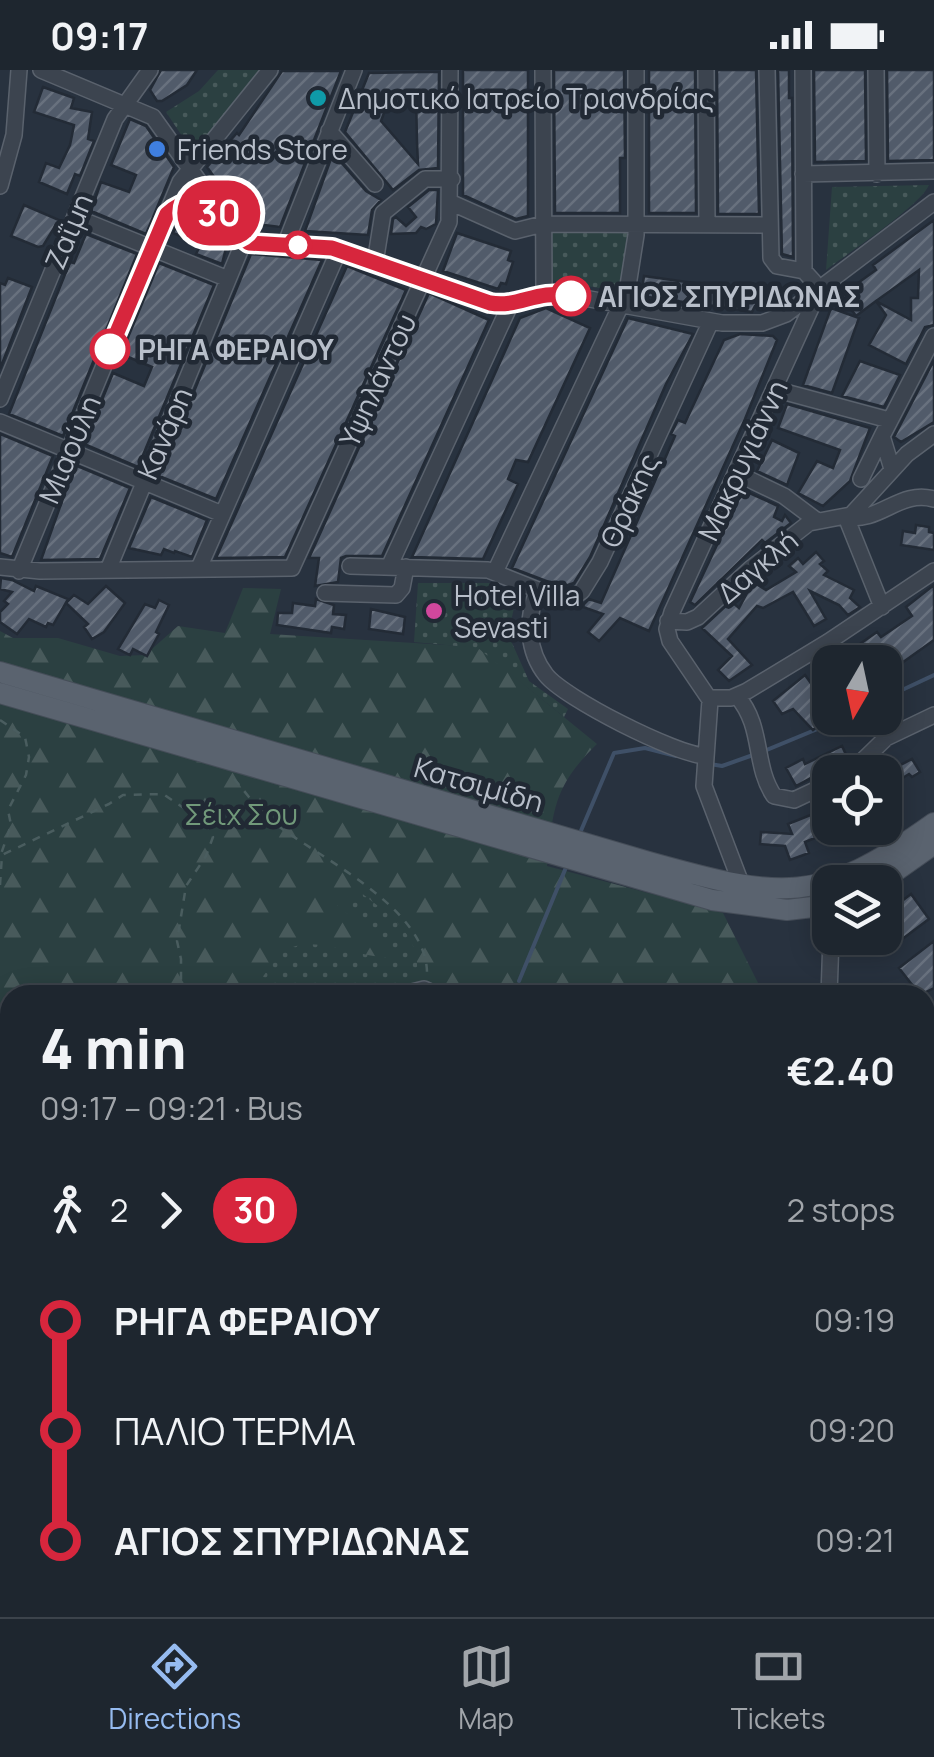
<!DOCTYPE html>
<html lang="en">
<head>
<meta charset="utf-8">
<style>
	:root { --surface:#1e262f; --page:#2b323b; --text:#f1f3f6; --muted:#a1a5aa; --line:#3c434b; --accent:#96bbf0 }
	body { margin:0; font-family:Manrope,sans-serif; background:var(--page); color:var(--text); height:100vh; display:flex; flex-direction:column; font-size:38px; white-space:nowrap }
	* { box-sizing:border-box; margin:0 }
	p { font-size:32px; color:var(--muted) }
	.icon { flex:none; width:55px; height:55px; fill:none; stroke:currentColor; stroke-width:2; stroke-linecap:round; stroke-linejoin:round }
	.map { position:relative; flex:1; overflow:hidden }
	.panel { position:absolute; left:0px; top:915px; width:935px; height:632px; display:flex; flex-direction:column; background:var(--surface); border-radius:30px 30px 0 0; box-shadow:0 5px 25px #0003,0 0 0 2px var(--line) }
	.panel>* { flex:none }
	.badge { padding:0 20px; border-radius:32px; font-size:35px; line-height:65px }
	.needle { width:65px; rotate:189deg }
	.buttons { position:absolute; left:812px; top:575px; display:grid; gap:20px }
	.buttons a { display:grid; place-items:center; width:90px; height:90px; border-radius:20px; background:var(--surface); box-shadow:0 5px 25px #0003,0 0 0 2px var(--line); font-size:50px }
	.map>.badge { position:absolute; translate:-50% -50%; box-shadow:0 0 0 5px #fff }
	.legs { display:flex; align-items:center; gap:15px; height:110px; padding:0 40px; font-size:32px }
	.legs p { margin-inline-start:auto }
	.overview { display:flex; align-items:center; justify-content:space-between; height:170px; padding:0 40px }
	h1 { font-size:55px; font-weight:800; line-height:75px }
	ul { padding:0 40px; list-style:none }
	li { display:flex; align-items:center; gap:35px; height:110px; font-size:38px }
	li i { display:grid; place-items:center; width:15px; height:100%; margin:0 12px; background:currentColor }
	li i::after { content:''; width:25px; height:25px; margin:-12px; border:8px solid; border-radius:50%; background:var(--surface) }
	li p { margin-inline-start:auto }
	li:first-child i { background:linear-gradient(#0000 50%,currentColor 0) }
	li:last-child i { background:linear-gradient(currentColor 50%,#0000 0) }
	.status { display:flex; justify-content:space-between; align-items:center; height:70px; padding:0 50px; background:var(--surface); direction:ltr }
	.status svg { height:28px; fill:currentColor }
	.menu { display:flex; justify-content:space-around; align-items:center; height:140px; border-top:2px solid var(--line); background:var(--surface); font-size:28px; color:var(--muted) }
	.menu a { display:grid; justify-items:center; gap:5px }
	.menu .on { color:var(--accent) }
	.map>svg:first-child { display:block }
</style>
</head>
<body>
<div class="status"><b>09:17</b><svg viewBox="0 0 49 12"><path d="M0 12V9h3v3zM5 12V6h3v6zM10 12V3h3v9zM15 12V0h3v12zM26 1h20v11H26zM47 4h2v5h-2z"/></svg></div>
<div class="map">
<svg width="934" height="1547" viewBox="0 0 934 1547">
	<defs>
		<pattern id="forest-firs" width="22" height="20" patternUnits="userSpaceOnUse" patternTransform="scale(2.5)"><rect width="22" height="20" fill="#2b4041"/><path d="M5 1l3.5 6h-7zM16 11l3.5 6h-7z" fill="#485a5b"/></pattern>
		<pattern id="park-dots" width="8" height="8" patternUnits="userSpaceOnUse" patternTransform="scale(2.5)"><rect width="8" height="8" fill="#2b4041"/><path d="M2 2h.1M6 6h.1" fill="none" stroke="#485a5b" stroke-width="1.8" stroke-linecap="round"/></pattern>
		<pattern id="building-hatch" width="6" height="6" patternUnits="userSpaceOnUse" patternTransform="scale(2.5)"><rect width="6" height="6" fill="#515b6a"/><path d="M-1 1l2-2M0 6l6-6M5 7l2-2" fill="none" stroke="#68717e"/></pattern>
	</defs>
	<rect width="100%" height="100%" fill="#28323f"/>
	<path fill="url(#forest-firs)" d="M 243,518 L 281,519 L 270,564 L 478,577 L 597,674 C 554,716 553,738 547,796 L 723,843 L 764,925 L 10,925 L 10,1538 L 911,1538 L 910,1547 L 0,1547 L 0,561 L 13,568 L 58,568 L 120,586 L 145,585 L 178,556 L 225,563 Z"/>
	<path fill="url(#park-dots)" d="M 218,0 L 263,0 L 199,80 L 192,81 L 166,42 L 199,21 Z
		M 929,115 C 920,136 848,183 826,200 L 832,117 Z
		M 546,156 L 633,158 L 622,222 L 546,209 Z
		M 418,513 L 491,513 L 517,525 L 508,564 L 529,611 L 568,639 L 564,647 L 478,578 L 414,572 Z
		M 356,819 C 385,842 421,862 417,904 C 416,913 415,918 409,925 L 249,925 C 260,912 271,893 284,882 C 311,861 361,890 392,887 L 396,879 L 337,836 Z"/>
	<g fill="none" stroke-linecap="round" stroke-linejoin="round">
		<path stroke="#3f5067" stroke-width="4" d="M 885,628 L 934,605
			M 762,682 L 844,648
			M 710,694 L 722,696 L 753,685
			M 580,763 L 614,683 L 645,678 L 676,686
			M 519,911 L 567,795
			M 797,1547 L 825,1538"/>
	</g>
	<path fill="url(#building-hatch)" stroke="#232b36" stroke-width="2.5" fill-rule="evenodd" d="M 161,0 L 197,0 L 187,15 L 162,31 L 157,31 L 150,20 Z
		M 463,0 L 528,0 L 528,146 L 516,149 L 463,125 Z
		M 554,0 L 624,0 L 625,88 L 620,88 L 620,143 L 555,143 Z
		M 649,0 L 695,0 L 696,143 L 649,143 Z
		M 717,0 L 756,0 L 759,144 L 718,144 Z
		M 778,0 L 789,0 L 789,28 L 792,28 L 793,187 L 782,184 Z
		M 814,0 L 865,0 L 866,91 L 815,92 Z
		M 887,0 L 934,0 L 934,90 L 888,91 Z
		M 282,1 L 341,1 L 280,157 L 247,153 L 207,97 L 237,63 L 239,65 Z
		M 422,2 L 439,2 L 438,98 L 419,100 L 393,120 L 345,62 L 369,3 ZM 416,24 L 417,72 L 418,94 L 381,51 L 390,27 Z
		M 43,17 L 74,28 L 71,38 L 92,42 L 88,69 L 94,71 L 80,106 L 75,104 L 67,124 L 39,112 L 46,93 L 59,98 L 70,75 L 74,55 L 34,42 Z
		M 130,49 L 146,56 L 174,97 L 146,164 L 91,141 L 101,112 L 129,122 L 136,105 L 111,95 Z
		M 333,83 L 366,121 L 381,130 L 372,140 L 368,165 L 305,161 Z
		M 429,120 L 438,120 L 436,154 L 426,159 L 421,157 L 416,163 L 391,164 L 393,149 L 396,147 L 406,156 L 416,147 L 408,137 Z
		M 24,135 L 59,150 L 43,176 L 38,177 L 11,166 Z
		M 181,148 L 215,161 L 226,178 L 222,194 L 196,184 L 201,174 L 173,163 Z
		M 934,150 L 934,255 L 925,257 L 906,294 L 869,275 L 886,245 L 876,231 L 856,246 L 844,229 L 847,227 L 844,223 L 876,200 L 873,195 ZM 919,200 L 918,228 L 911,228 L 911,250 L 876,231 Z
		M 457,163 L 511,181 L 508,190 L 513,192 L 506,214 L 501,213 L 498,219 L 443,201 Z
		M 86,164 L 137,184 L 63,366 L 9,344 L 70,192 L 74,193 Z
		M 251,184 L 322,190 L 216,429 L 159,406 Z
		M 159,193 L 214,215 L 138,397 L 84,374 L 113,303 L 144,316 L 152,297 L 121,284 Z
		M 347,196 L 406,220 L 285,487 L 216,488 Z
		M 644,206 L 758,222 L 759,215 L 770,216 L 767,238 L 755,236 L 752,242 L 707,235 L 707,239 L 698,237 L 698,234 L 641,226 Z
		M 8,208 L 32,217 L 0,299 L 0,213 L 5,215 Z
		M 429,223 L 489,250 L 382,486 L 346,486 L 341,488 L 338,512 L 315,516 L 319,488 L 309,488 Z
		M 546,238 L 590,258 L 528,392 L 516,390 L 508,409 L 518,414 L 483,489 L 412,487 L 520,248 Z
		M 831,238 L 859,248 L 832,323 L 803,315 Z
		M 628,248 L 693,264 L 666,314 L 590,487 L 574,513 L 562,517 L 512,498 Z
		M 740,264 L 773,266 L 777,270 L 745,349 L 649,561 L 620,548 L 599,571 L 588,562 L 603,544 L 583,537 L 584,534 L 589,529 L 601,533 L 675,366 L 671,364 L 678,350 L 685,353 L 724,270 Z
		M 934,290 L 934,352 L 901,372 L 894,367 Z
		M 860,291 L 900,305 L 884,337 L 842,326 Z
		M 787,334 L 870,358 L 850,411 L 823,436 L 798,423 L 817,391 L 833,398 L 840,380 L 778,358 Z
		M 0,364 L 53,386 L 12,487 L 0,483 Z
		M 772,370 L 799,383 L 787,415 L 757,401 Z
		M 75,395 L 130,418 L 100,489 L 41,490 Z
		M 743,420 L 778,436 L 774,447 L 782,451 L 785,445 L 791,453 L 765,473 L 762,470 L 695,535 L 690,532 Z
		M 151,427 L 207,450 L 192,487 L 175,481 L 174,483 L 164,479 L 161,485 L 129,478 Z
		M 916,455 L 929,457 L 929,462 L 934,463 L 934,480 L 901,475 L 903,461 L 915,463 Z
		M 816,482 L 824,491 L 820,494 L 828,501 L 824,505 L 854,520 L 850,528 L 860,537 L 848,545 L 839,535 L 810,521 L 826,549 L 814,556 L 793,522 L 763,538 L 757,536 L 728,569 L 752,595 L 729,611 L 718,600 L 732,586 L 702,558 L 731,531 L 739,538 L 753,512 L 766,520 L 796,502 L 789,496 L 798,488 L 803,494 Z
		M 1,508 L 12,510 L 34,521 L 36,516 L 68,529 L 53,555 L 48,553 L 46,557 L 29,549 L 17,564 L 0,552 L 0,542 L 8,534 L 4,531 L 12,522 L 0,519 Z
		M 934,515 L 934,570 L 885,605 L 885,592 L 834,592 L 877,562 L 881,567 L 912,546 L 906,537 Z
		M 106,516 L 125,533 L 104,562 L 92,569 L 84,557 L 88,554 L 66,533 L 74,525 L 88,534 Z
		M 316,529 L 334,535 L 333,544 L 346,545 L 344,559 L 332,557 L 331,563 L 277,555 L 278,543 L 292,543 L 293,533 L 315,536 Z
		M 159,530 L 169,535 L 156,562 L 159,564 L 147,586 L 133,579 L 130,585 L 118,579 L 145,534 L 155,538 Z
		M 371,539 L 405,547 L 403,564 L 369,559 Z
		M 805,605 L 815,619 L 830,607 L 830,647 L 813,660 L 793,639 L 782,644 L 773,631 Z
		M 842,676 L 848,689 L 840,702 L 820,703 L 796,716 L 786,698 L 803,689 L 805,694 Z
		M 912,689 L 920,702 L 912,707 L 909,704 L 893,714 L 898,722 L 885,730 L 885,703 Z
		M 813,744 L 822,758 L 813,762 L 815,768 L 805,772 L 809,783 L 790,790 L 785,776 L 760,774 L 761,762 L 792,764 L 788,754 Z
		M 911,824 L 929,849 L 885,882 L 873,868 L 885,868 L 885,844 Z
		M 934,871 L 934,918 L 920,925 L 899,898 Z"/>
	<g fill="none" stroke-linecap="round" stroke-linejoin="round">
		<g stroke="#5a626d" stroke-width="18">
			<path id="minor" d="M 41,0 L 153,47 L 223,145 L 249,173 L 332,179 L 496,234 L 551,222 L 722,253 L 762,253 L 786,244 L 934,132
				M 543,0 L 544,223
				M 706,0 L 707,154
				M 767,0 L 771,188 L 777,196 L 804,201
				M 876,0 L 877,104
				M 329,61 L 375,114
				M 803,104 L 934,101
				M 0,116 L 14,65 L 19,0
				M 452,133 L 515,161 L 543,154 L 769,155
				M 167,144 C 185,127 202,136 222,145
				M 75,147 L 228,209
				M 285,175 L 354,0
				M 375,193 L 383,143 L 425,109 L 452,109
				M 774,319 L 889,350
				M 0,329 L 115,49 L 150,0
				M 0,352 L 222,444
				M 892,399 L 882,366 L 934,266
				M 736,403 L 784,426 L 816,450
				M 861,409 L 882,366
				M 350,496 L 488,500 L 561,529 L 574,527 L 582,521 L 600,492 L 711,251
				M 0,497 L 40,501 L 292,498 L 449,152 L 450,0
				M 389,497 L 511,233
				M 199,498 L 339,180
				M 108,500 L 244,171
				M 19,501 L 180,112 L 270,0
				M 495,502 L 627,222 L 636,165 L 636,0
				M 537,522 C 526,549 527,581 546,605 C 564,628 676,685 706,686
				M 325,523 L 396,525 L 402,518 L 406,497
				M 882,537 L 846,447 C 880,453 900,419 934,429
				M 668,551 L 687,552 L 698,547 L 750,499 L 809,453 L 851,445 L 907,384 L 934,364
				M 737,626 C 764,657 753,695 774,726 L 794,730 L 830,713
				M 710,628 L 731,628 L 747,621 L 828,572 L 934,501
				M 851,702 L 886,668 L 934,645
				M 742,816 L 704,716 L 710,630 L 670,571 L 667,559 L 672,542 L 816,227 L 814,212 L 804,201 L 803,0
				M 400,925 L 424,919 L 437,925
				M 829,925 L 831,868
				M 925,1309 L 934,1315
				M 925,1466 L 934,1479"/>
		</g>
		<g stroke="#454d58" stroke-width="22">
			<path id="major" d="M 0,602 L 649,792 C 782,829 818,836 934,753
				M 0,623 L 712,830 L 787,840 L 830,835
				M 880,812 L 934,774"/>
		</g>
		<path stroke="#4a5d5f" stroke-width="2.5" stroke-dasharray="8 8" stroke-linecap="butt" d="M 0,650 L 25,667 L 29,687 L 26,705 L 8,740 L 11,755 L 0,787
			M 234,709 C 246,722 256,738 270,750 C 317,787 427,837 427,903
			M 0,815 L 2,785 L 109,734 L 123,725 L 163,724 L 206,753 L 213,767 L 206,786 L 186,816 L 177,871 L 181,889 L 181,911 L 173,925
			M 0,970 L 10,971
			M 0,1374 L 10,1371
			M 0,1448 L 10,1451
			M 82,1538 L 90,1541 L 91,1547
			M 550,1538 L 552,1547
			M 627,1547 L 636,1538"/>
		<use href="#minor" stroke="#3c444f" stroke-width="15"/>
		<use href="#major" stroke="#5a636f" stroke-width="20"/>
	</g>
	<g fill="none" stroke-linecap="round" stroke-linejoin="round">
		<g stroke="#fff" stroke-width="22">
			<path id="line-1" d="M 110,279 L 167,144 C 202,112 225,157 249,173 L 332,178 L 490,233 C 520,238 536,219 571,226"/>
		</g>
		<use href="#line-1" stroke="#d7263d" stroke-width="15"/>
	</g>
	<circle fill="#0f9aa8" stroke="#212934" stroke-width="4" cx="318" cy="28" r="10"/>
	<circle fill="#3f7fe0" stroke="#212934" stroke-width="4" cx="157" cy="79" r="10"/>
	<g fill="#fff" stroke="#d7263d" stroke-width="5">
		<circle cx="298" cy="175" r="12"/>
		<circle cx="571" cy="226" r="18"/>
		<circle cx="110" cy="279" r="18"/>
	</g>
	<circle fill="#d1479c" stroke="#212934" stroke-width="4" cx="434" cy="541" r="10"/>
	<g text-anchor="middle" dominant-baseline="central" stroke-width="9" stroke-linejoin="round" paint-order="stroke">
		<g font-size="28" fill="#b8bfca" stroke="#212934" text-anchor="start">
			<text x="338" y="28">Δημοτικό Ιατρείο Τριανδρίας</text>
			<text x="177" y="79">Friends Store</text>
			<text x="454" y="525">Hotel Villa<tspan x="454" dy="32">Sevasti</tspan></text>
		</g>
		<g font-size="28" fill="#b8bfca" stroke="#212934">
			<text transform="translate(68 161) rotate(-67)">Ζαΐμη</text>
			<text transform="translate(377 310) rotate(-65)">Υψηλάντου</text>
			<text transform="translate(164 363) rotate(-67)">Κανάρη</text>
			<text transform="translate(69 379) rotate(-67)">Μιαούλη</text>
			<text transform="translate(742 390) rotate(-65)">Μακρυγιάννη</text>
			<text transform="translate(629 430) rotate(-65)">Θράκης</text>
			<text transform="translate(757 496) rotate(-40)">Δαγκλή</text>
			<text transform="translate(479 714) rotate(16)">Κατσιμίδη</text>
		</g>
		<g font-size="28" font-weight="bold" fill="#b8bfca" stroke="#212934" text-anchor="start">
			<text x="598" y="226">ΑΓΙΟΣ ΣΠΥΡΙΔΩΝΑΣ</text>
			<text x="138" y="279">ΡΗΓΑ ΦΕΡΑΙΟΥ</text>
		</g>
		<g font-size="28" fill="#71997a" stroke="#212934">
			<text x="241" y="744">Σέιχ Σου</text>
		</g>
	</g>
</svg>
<div class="buttons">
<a><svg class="needle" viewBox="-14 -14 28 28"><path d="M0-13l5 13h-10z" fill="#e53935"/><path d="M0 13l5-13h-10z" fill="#a1a5aa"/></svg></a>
<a><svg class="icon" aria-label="locate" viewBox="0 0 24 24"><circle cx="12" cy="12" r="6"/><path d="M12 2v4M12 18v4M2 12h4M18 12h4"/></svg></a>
<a><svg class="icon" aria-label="layers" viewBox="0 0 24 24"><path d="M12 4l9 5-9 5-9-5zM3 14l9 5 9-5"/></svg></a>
</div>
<b class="badge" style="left:219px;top:143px;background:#d7263d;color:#fff">30</b>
<section class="panel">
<div class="overview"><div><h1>4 min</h1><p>09:17 – 09:21 · Bus</p></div><b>€2.40</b></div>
<div class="legs"><svg class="icon" aria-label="walk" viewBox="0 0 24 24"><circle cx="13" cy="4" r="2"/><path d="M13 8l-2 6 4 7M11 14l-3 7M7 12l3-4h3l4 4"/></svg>2<svg class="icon" aria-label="forward" viewBox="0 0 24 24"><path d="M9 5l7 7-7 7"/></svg><b class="badge" style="background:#d7263d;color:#fff">30</b><p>2 stops</p></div>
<ul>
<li><i style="color:#d7263d"></i><b>ΡΗΓΑ ΦΕΡΑΙΟΥ</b><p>09:19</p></li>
<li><i style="color:#d7263d"></i><span>ΠΑΛΙΟ ΤΕΡΜΑ</span><p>09:20</p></li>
<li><i style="color:#d7263d"></i><b>ΑΓΙΟΣ ΣΠΥΡΙΔΩΝΑΣ</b><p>09:21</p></li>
</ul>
</section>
</div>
<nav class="menu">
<a class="on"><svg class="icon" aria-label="directions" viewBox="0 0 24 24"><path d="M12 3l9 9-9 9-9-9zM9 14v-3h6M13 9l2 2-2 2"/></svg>Directions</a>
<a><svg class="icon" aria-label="map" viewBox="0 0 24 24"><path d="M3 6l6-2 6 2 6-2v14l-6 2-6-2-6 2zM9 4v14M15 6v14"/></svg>Map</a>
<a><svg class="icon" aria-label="tickets" viewBox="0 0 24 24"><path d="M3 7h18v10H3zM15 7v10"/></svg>Tickets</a>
</nav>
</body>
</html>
